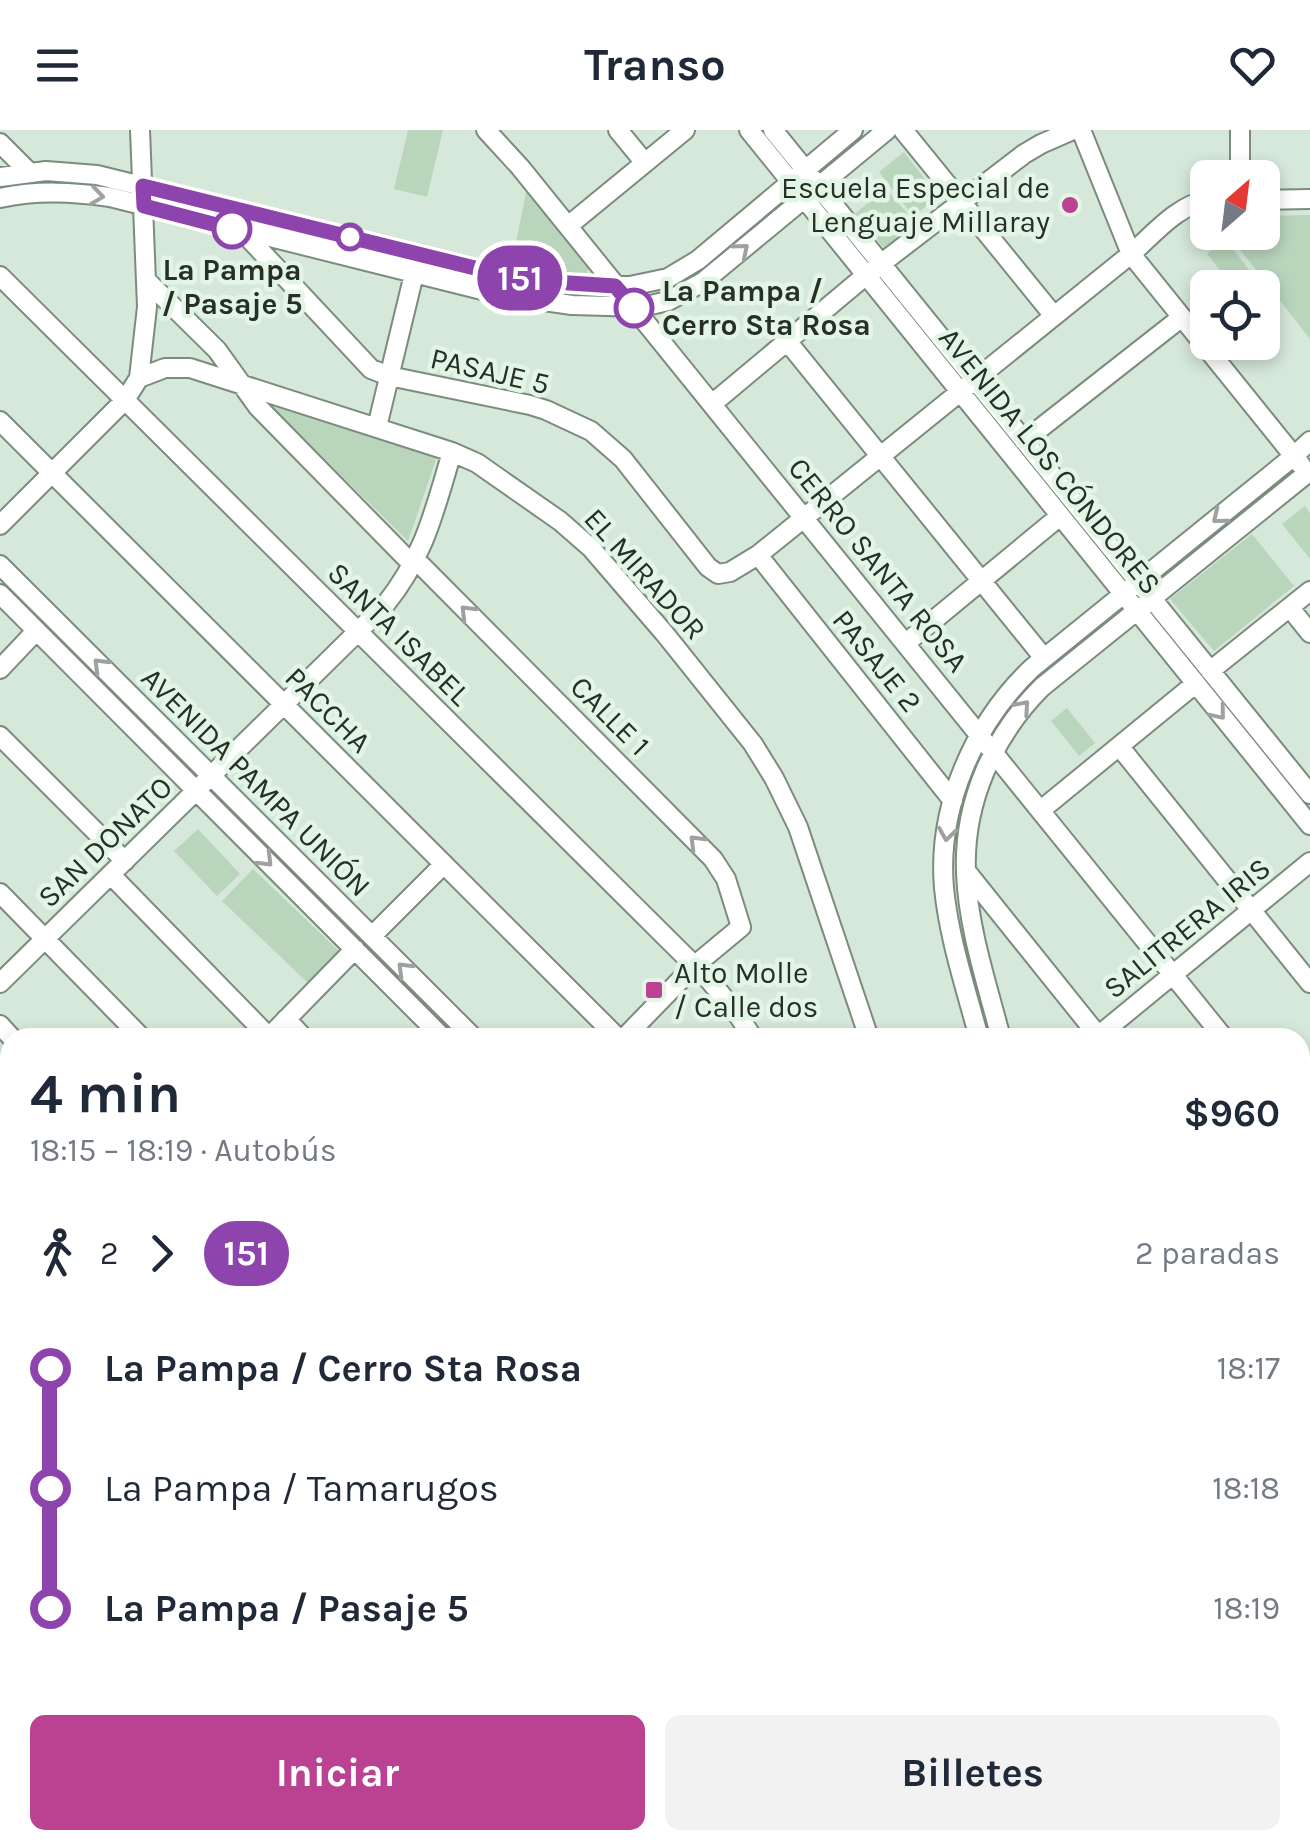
<!DOCTYPE html>
<html lang="es">
<head>
<meta charset="utf-8">
<style>
	:root { --surface:#fff; --page:#f2f2f3; --text:#1f2937; --muted:#747a83; --accent:#bb4193 }
	body { margin:0; font-family:Karla,sans-serif; background:var(--page); color:var(--text); height:100vh; display:flex; flex-direction:column; font-size:38px; white-space:nowrap }
	* { box-sizing:border-box; margin:0 }
	p { font-size:32px; color:var(--muted) }
	.icon { flex:none; width:55px; height:55px; fill:none; stroke:currentColor; stroke-width:2; stroke-linecap:round; stroke-linejoin:round }
	.map { position:relative; flex:1; overflow:hidden }
	.drawer { position:absolute; left:0px; top:898px; width:1310px; height:822px; display:flex; flex-direction:column; background:var(--surface); border-radius:30px 30px 0 0; box-shadow:0 5px 15px #0003 }
	.drawer>* { flex:none }
	.badge { padding:0 20px; border-radius:32px; font-size:35px; line-height:65px }
	.needle { width:65px; rotate:28deg }
	.buttons { position:absolute; left:1190px; top:30px; display:grid; gap:20px }
	.buttons a { display:grid; place-items:center; width:90px; height:90px; border-radius:15px; background:var(--surface); box-shadow:0 5px 15px #0003; font-size:50px }
	.map>.badge { position:absolute; translate:-50% -50%; box-shadow:0 0 0 5px #fff }
	.legs { display:flex; align-items:center; gap:15px; height:110px; padding:0 30px; font-size:32px }
	.legs p { margin-inline-start:auto }
	.head { display:flex; align-items:center; justify-content:space-between; height:170px; padding:0 30px }
	h1 { font-size:55px; font-weight:700; line-height:75px }
	.action { display:flex; gap:20px; margin-top:auto; padding:20px 30px }
	.action a { flex:1; height:115px; border-radius:15px; background:var(--accent); color:#fff; font-size:40px; font-weight:700; line-height:115px; text-align:center }
	.action a+a { background:var(--page); color:var(--text) }
	ul { padding:0 30px; list-style:none }
	li { display:flex; align-items:center; gap:35px; height:120px; font-size:38px }
	li i { display:grid; place-items:center; width:15px; height:100%; margin:0 12px; background:currentColor }
	li i::after { content:''; width:25px; height:25px; margin:-12px; border:8px solid; border-radius:50%; background:var(--surface) }
	li p { margin-inline-start:auto }
	li:first-child i { background:linear-gradient(#0000 50%,currentColor 0) }
	li:last-child i { background:linear-gradient(currentColor 50%,#0000 0) }
	header { display:flex; justify-content:space-between; align-items:center; height:130px; padding:0 30px; background:var(--surface); font-size:45px; font-weight:700 }
	.map>svg:first-child { display:block }
</style>
</head>
<body>
<header><svg class="icon" aria-label="menu" viewBox="0 0 24 24"><path d="M4 6h16M4 12h16M4 18h16"/></svg>Transo<svg class="icon" aria-label="heart" viewBox="0 0 24 24"><path d="M12 20l-8-8c-3-5 5-10 8-4 3-6 11-1 8 4z"/></svg></header>
<div class="map">
<svg width="1310" height="1718" viewBox="0 0 1310 1718">
	<rect width="100%" height="100%" fill="#d6e8d9"/>
	<path fill="#b9d6bd" d="M 408,0 L 443,0 L 427,67 L 394,59 Z
		M 904,22 L 939,67 L 913,86 L 879,42 Z
		M 885,58 L 915,92 L 885,119 L 855,84 Z
		M 526,62 L 590,137 L 586,144 L 512,133 Z
		M 1310,85 L 1310,209 L 1227,103 L 1262,102 L 1263,86 Z
		M 1225,109 L 1250,141 L 1232,155 L 1207,124 Z
		M 265,271 L 438,324 L 408,411 Z
		M 1305,376 L 1310,383 L 1310,429 L 1282,394 Z
		M 1252,404 L 1294,456 L 1214,521 L 1170,469 Z
		M 1067,578 L 1095,613 L 1079,626 L 1051,591 Z
		M 198,699 L 240,744 L 217,766 L 174,721 Z
		M 253,739 L 339,821 L 308,853 L 222,771 Z
		M 0,1478 L 10,1479 L 10,1546 L 0,1543 Z
		M 1300,1622 L 1310,1633 L 1310,1681 L 1300,1687 Z
		M 250,1710 L 357,1710 L 375,1715 L 375,1718 L 277,1718 Z
		M 1110,1710 L 1261,1710 L 1247,1718 L 1116,1718 Z"/>
	<g fill="none" stroke-linecap="round" stroke-linejoin="round">
		<g stroke="#7b8c7d" stroke-width="22">
			<path id="minor" d="M 486,0 L 520,37 L 1224,908
				M 618,0 L 645,33
				M 749,0 L 1310,695
				M 773,0 L 1310,664
				M 903,0 L 1054,186
				M 1081,0 L 1131,124 L 1301,335
				M 1240,0 L 1240,48
				M 0,13 L 29,42
				M 0,47 L 46,41 L 97,45 L 495,143 L 585,155 L 630,156 L 668,148 L 698,130 L 853,0
				M 0,68 C 37,60 73,62 110,67 L 502,165 L 572,175 L 642,177 L 668,171 L 703,152 L 887,0
				M 1262,70 L 1310,69
				M 568,96 L 685,0
				M 242,101 L 371,239 L 389,246 L 530,275 L 546,280 L 591,301 L 623,329 L 708,437 L 718,444 L 730,442 L 758,425 L 1131,124 C 1153,105 1177,75 1208,70
				M 0,146 L 710,851 L 738,885 L 753,908
				M 147,151 L 217,220 L 258,277 L 413,435
				M 787,211 L 1044,528
				M 139,248 L 165,238 L 190,238 L 452,322 L 477,333 L 560,391 L 591,418 L 665,504 L 753,614 L 774,648 L 798,697 L 869,908
				M 712,274 L 865,146 L 1024,24 L 1041,14 L 1073,0
				M 0,291 L 618,908
				M 377,297 L 414,144
				M 1024,311 L 1182,187
				M 0,395 L 125,270 L 139,248 L 147,177 L 140,0
				M 758,425 L 953,671
				M 416,430 L 713,729 L 726,749 L 741,797 L 694,836 L 624,908
				M 0,435 L 474,908
				M 0,464 L 443,908
				M 1290,478 L 1310,503
				M 906,513 L 1060,386
				M 0,539 L 36,501
				M 1210,541 L 1310,461
				M 0,606 L 125,731
				M 1119,616 L 1310,853
				M 1041,680 L 1195,554
				M 966,741 L 1100,908
				M 111,745 L 269,907 L 355,819
				M 0,763 L 142,908
				M 372,806 L 444,734
				M 0,853 L 385,475 C 425,425 434,382 452,322
				M 286,889 L 304,908
				M 0,895 L 12,908
				M 1098,906 L 1310,732
				M 979,908 C 966,859 949,809 944,758 C 937,677 974,593 1032,538 L 1294,326 L 1310,311
				M 1001,908 C 987,854 968,798 966,743 C 963,673 993,606 1042,557 L 1310,341
				M 0,993 L 10,983
				M 1300,1001 L 1310,1014
				M 0,1064 L 10,1074
				M 0,1094 L 10,1104
				M 1300,1158 L 1310,1170
				M 0,1214 L 10,1204
				M 0,1260 L 10,1270
				M 0,1442 L 10,1443
				M 740,1710 L 764,1710"/>
		</g>
		<g stroke="#7b8c7d" stroke-width="25">
			<path id="major" d="M 0,1467 L 10,1468
				M 0,1657 L 10,1660
				M 181,1710 L 209,1718"/>
		</g>
		<g stroke="#7b8c7d" stroke-width="30">
			<path id="highway" d="M 0,1567 L 10,1571
				M 0,1586 L 10,1590
				M 395,1710 L 423,1718
				M 461,1710 L 490,1718
				M 610,1710 L 626,1718
				M 1307,1718 L 1310,1715"/>
		</g>
		<use href="#minor" stroke="#fff" stroke-width="18"/>
		<use href="#major" stroke="#fff" stroke-width="20"/>
		<use href="#highway" stroke="#fff" stroke-width="25"/>
		<g stroke="#7b8c7d" stroke-width="25" stroke-linecap="butt">
			<path id="major-bridge" d="M 396,1710 L 396,1718"/>
		</g>
		<use href="#major-bridge" stroke="#fff" stroke-width="20"/>
	</g>
	<defs><path id="oneway-chevron" d="M-2-3.5L2.5 0L-2 3.5" fill="none" stroke-width="1.6" stroke-linecap="round" stroke-linejoin="round" transform="scale(2.5)"/></defs>
	<g stroke="#9ea19f">
		<use href="#oneway-chevron" transform="translate(97 66) rotate(8)"/>
		<use href="#oneway-chevron" transform="translate(742 120) rotate(-40)"/>
		<use href="#oneway-chevron" transform="translate(1219 387) rotate(141)"/>
		<use href="#oneway-chevron" transform="translate(467 482) rotate(-135)"/>
		<use href="#oneway-chevron" transform="translate(100 535) rotate(-135)"/>
		<use href="#oneway-chevron" transform="translate(1023 577) rotate(-49)"/>
		<use href="#oneway-chevron" transform="translate(1219 583) rotate(51)"/>
		<use href="#oneway-chevron" transform="translate(947 704) rotate(98)"/>
		<use href="#oneway-chevron" transform="translate(696 712) rotate(-135)"/>
		<use href="#oneway-chevron" transform="translate(266 730) rotate(45)"/>
		<use href="#oneway-chevron" transform="translate(404 839) rotate(-135)"/>
	</g>
	<g fill="none" stroke-linecap="round" stroke-linejoin="round">
		<g stroke="#fff" stroke-width="22">
			<path id="line-1" d="M 232,99 L 144,76 L 143,56 L 495,143 L 554,152 L 615,156 L 634,178"/>
		</g>
		<use href="#line-1" stroke="#8e44ad" stroke-width="15"/>
	</g>
	<g fill="#bb4193" stroke="#e3f6e6" stroke-width="4">
		<circle cx="1070" cy="75" r="10"/>
		<rect x="644" y="850" width="20" height="20" rx="5"/>
	</g>
	<g fill="#fff" stroke="#8e44ad" stroke-width="5">
		<circle cx="232" cy="99" r="18"/>
		<circle cx="350" cy="107" r="12"/>
		<circle cx="634" cy="178" r="18"/>
	</g>
	<g text-anchor="middle" dominant-baseline="central" stroke-width="9" stroke-linejoin="round" paint-order="stroke">
		<g font-size="30" fill="#282f29" stroke="#e3f6e6" text-anchor="end">
			<text x="1050" y="58">Escuela Especial de<tspan x="1050" dy="34">Lenguaje Millaray</tspan></text>
			<text x="674" y="843" text-anchor="start">Alto Molle<tspan x="674" dy="34">/ Calle dos</tspan></text>
		</g>
		<g font-size="30" font-weight="bold" fill="#282f29" stroke="#e3f6e6">
			<text x="232" y="140">La Pampa<tspan x="232" dy="34">/ Pasaje 5</tspan></text>
			<text x="662" y="161" text-anchor="start">La Pampa /<tspan x="662" dy="34">Cerro Sta Rosa</tspan></text>
		</g>
		<g font-size="30" fill="#282f29" stroke="#e3f6e6">
			<text transform="translate(490 241) rotate(13)">PASAJE 5</text>
			<text transform="translate(1050 331) rotate(51)">AVENIDA LOS CÓNDORES</text>
			<text transform="translate(878 435) rotate(51)">CERRO SANTA ROSA</text>
			<text transform="translate(645 444) rotate(48)">EL MIRADOR</text>
			<text transform="translate(399 504) rotate(45)">SANTA ISABEL</text>
			<text transform="translate(877 531) rotate(51)">PASAJE 2</text>
			<text transform="translate(328 580) rotate(45)">PACCHA</text>
			<text transform="translate(610 586) rotate(45)">CALLE 1</text>
			<text transform="translate(256 652) rotate(45)">AVENIDA PAMPA UNIÓN</text>
			<text transform="translate(105 712) rotate(-44)">SAN DONATO</text>
			<text transform="translate(1187 798) rotate(-39)">SALITRERA IRIS</text>
		</g>
	</g>
</svg>
<div class="buttons">
<a><svg class="needle" viewBox="-14 -14 28 28"><path d="M0-13l5 13h-10z" fill="#e53935"/><path d="M0 13l5-13h-10z" fill="#747a83"/></svg></a>
<a><svg class="icon" aria-label="locate" viewBox="0 0 24 24"><circle cx="12" cy="12" r="6"/><path d="M12 2v4M12 18v4M2 12h4M18 12h4"/></svg></a>
</div>
<b class="badge" style="left:520px;top:148px;background:#8e44ad;color:#fff">151</b>
<section class="drawer">
<div class="head"><div><h1>4 min</h1><p>18:15 – 18:19 · Autobús</p></div><b>$960</b></div>
<div class="legs"><svg class="icon" aria-label="walk" viewBox="0 0 24 24"><circle cx="13" cy="4" r="2"/><path d="M13 8l-2 6 4 7M11 14l-3 7M7 12l3-4h3l4 4"/></svg>2<svg class="icon" aria-label="forward" viewBox="0 0 24 24"><path d="M9 5l7 7-7 7"/></svg><b class="badge" style="background:#8e44ad;color:#fff">151</b><p>2 paradas</p></div>
<ul>
<li><i style="color:#8e44ad"></i><b>La Pampa / Cerro Sta Rosa</b><p>18:17</p></li>
<li><i style="color:#8e44ad"></i><span>La Pampa / Tamarugos</span><p>18:18</p></li>
<li><i style="color:#8e44ad"></i><b>La Pampa / Pasaje 5</b><p>18:19</p></li>
</ul>
<div class="action"><a>Iniciar</a><a>Billetes</a></div>
</section>
</div>
</body>
</html>
